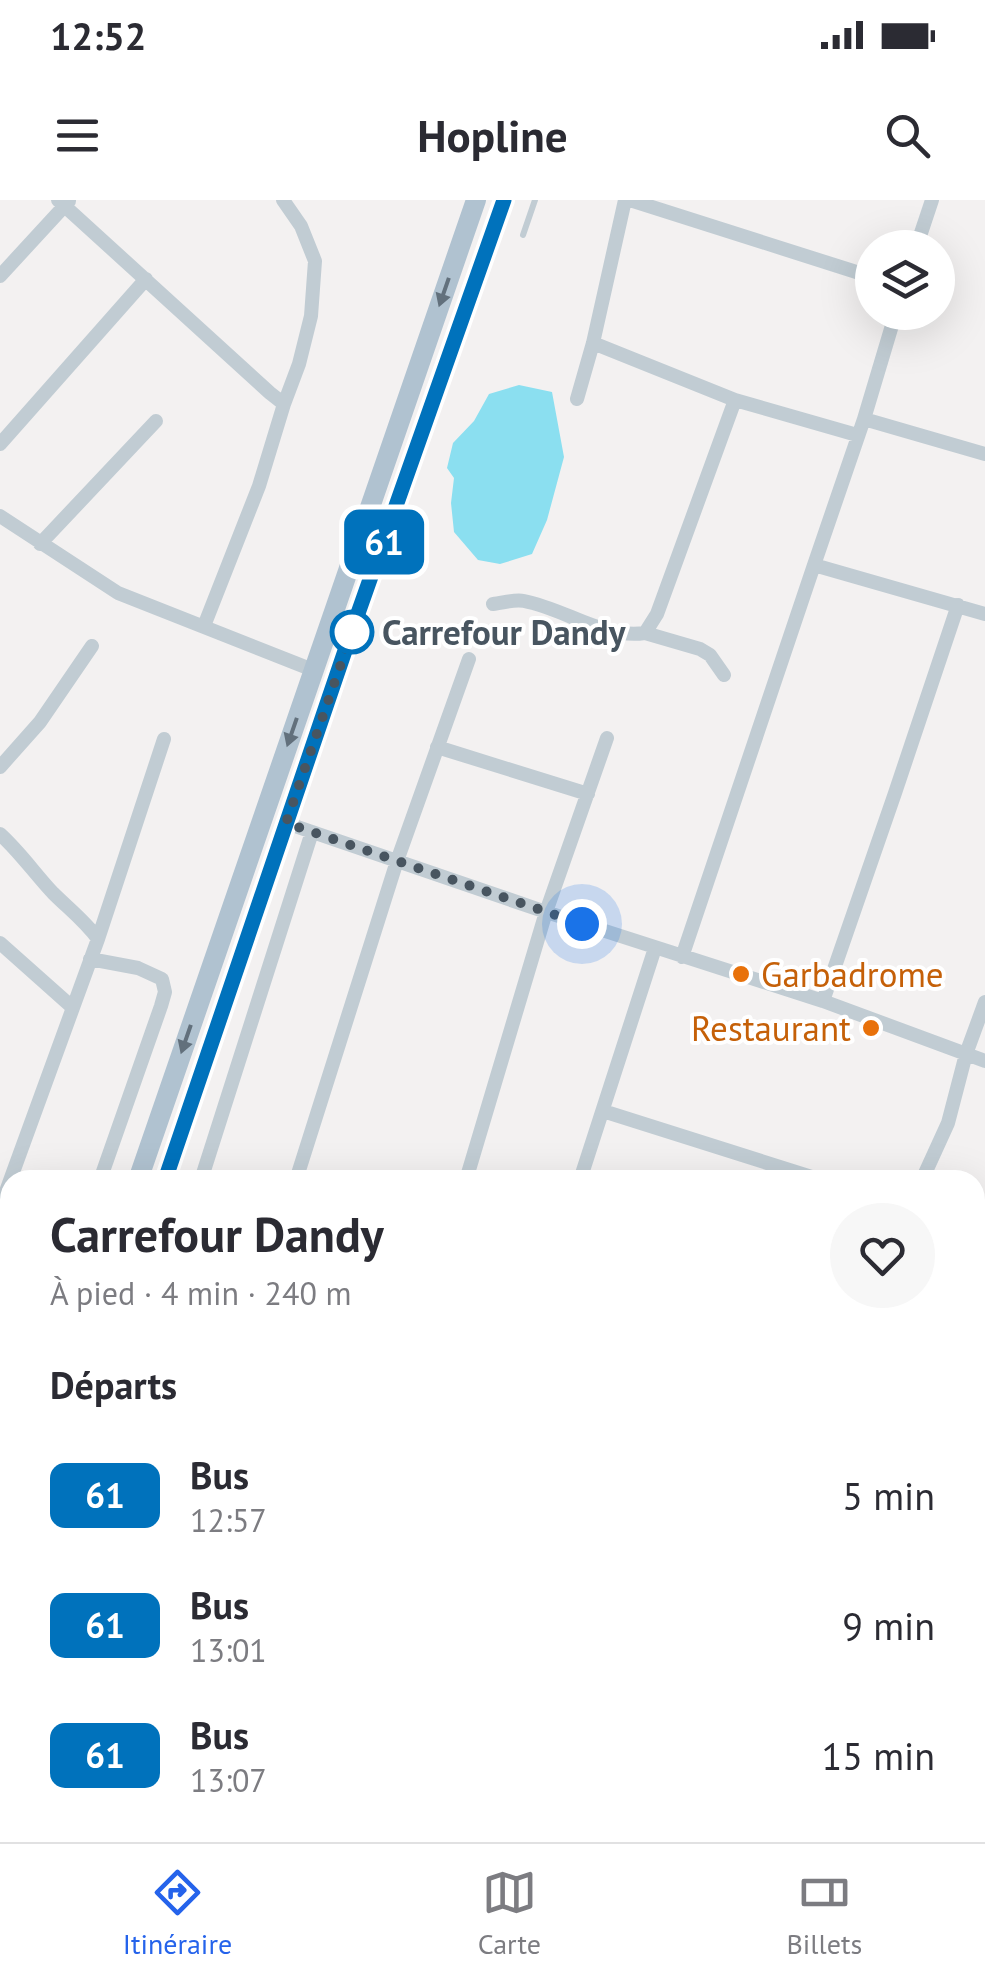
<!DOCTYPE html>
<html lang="fr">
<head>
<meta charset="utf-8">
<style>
	:root { --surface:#fff; --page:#f7f7f7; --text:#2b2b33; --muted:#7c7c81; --line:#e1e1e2; --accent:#2563eb }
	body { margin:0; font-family:"PT Sans",sans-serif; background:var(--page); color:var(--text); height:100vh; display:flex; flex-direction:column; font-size:38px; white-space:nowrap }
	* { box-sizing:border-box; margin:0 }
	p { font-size:32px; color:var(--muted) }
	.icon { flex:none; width:55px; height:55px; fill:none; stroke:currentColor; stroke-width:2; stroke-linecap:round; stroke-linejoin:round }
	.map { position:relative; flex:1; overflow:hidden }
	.panel { position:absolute; left:0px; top:970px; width:985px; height:672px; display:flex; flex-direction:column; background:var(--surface); border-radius:30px 30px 0 0; box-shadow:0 10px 40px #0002 }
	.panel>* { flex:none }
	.badge { padding:0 20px; border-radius:15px; font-size:35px; line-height:65px }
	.buttons { position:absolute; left:855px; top:30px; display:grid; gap:20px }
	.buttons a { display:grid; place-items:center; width:100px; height:100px; border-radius:50%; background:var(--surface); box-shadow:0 10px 40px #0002; font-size:50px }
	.you { position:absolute; width:50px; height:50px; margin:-25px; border:8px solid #fff; border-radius:50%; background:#1a73e8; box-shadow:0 0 0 15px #1a73e833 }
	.map>.badge { position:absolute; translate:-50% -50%; box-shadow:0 0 0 5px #fff }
	h2 { padding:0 50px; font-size:38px; line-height:90px }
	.round { display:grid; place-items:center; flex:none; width:105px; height:105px; border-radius:52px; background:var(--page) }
	.headline { display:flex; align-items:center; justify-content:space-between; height:170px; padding:0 50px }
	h1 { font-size:48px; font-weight:600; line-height:75px }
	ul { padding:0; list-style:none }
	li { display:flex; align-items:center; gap:30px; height:130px; padding:0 50px }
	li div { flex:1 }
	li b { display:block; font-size:38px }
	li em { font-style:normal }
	li .badge { min-width:110px; font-weight:700; text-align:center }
	.status { display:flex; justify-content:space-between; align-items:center; height:70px; padding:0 50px; background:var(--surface); direction:ltr }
	.status svg { height:28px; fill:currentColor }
	header { display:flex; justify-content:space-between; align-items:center; height:130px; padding:0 50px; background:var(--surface); font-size:45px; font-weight:600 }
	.tab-bar { display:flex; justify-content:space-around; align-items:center; height:140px; border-top:2px solid var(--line); background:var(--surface); font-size:28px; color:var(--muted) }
	.tab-bar a { display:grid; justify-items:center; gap:5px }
	.tab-bar .on { color:var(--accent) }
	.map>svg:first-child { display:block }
</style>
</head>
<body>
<div class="status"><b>12:52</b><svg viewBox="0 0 49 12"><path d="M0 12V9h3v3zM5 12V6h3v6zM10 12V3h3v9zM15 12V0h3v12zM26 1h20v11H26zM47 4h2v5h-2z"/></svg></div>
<header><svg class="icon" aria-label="menu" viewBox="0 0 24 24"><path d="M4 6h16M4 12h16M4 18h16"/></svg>Hopline<svg class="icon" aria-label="search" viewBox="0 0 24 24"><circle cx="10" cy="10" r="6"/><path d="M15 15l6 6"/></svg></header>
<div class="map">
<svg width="985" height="1642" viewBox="0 0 985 1642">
	<rect width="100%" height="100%" fill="#f3f1f1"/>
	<path fill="#8bdff0" d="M 519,185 L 552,192 L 564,257 L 547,320 L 532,354 L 500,364 L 478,360 L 454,332 L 451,303 L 454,278 L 447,268 L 453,243 L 474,221 L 489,194 Z"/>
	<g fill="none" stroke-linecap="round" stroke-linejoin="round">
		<path stroke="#c1ccd3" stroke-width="6" d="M 523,35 L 535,0"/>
		<path stroke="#c1ccd3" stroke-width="14" d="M 58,0 L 270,193 L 284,204 L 259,286 L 204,426
			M 283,0 L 301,26 L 315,61 L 311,116 L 299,164 L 284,204
			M 630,0 L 872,77
			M 916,48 L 932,0
			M 0,76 L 69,1
			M 593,143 L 735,200 L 857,235
			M 577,199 L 593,143 L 625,0
			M 864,219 L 985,254
			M 0,244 L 146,79
			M 0,316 L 118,393 L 313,470
			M 40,344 L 156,221
			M 814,365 L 864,219 L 896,112
			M 493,404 C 503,403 514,399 524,401 C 566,409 602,439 645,433 L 657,414 L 735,200
			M 645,433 L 700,449 L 710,455 L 724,475
			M 437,547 L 588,594
			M 0,567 L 40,522 L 92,446
			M 286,623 L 546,712 L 823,801 L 985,861
			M 0,634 C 20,652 35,674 53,693 C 69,709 85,721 98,739
			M 0,743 L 72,807
			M 682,757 L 814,365 L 985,414
			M 90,759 L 138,768 L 162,779 L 165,792 L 161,806 L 100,980
			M 823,801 L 895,593 L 958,405
			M 603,911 L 821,980
			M 201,980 L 312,632
			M 296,980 L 397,661 L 469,459
			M 466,980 L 546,712 L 607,538
			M 580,980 L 655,748
			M 922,980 L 948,923 L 966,854 L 985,802
			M 0,1008 L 98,739 L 164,539
			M 0,1270 L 10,1241
			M 975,1338 L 985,1318
			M 975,1371 L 985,1370
			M 156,1632 L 178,1642
			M 501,1632 L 503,1642
			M 763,1632 L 787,1642
			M 211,1642 L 212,1632
			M 856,1642 L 859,1632"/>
		<path stroke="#b0c2d0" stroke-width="20" d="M 138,980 L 476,0
			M 165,980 L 350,436 L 504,0
			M 0,1364 L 10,1336
			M 0,1452 L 10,1423"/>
	</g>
	<defs><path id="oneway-solid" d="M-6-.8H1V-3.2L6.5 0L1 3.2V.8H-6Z" transform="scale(2.5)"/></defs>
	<g fill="#62707c">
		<use href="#oneway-solid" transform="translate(444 92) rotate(109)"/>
		<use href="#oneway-solid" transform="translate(292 532) rotate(109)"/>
		<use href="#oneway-solid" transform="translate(186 839) rotate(109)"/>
	</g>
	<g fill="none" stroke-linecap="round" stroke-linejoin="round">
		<g stroke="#fff" stroke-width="22">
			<path id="line" d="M 165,980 L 350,436 L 504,0"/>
		</g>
		<use href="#line" stroke="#0072bc" stroke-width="15"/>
		<path stroke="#485560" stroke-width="10" stroke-dasharray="0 18" d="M 352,432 L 286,623 L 582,724"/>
	</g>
	<circle fill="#fff" stroke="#0072bc" stroke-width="5" cx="352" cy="432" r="20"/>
	<g fill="#e8710a" stroke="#fff" stroke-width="4">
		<circle cx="741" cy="774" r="10"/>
		<circle cx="871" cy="828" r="10"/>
	</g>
	<g text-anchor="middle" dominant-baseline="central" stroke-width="8" stroke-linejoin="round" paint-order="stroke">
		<g font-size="35" font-weight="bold" fill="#485560" stroke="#fff" text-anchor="start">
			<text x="382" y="432">Carrefour Dandy</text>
		</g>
		<g font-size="35" fill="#c56008" stroke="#fff" text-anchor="start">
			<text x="761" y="774">Garbadrome</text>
			<text x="851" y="828" text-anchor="end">Restaurant</text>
		</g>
	</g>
</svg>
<div class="buttons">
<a><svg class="icon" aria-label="layers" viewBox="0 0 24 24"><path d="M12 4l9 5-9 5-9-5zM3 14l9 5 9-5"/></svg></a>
</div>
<div class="you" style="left:582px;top:724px"></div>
<b class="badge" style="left:384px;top:342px;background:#0072bc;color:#fff">61</b>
<section class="panel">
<div class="headline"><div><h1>Carrefour Dandy</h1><p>À pied · 4 min · 240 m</p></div><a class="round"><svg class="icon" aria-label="heart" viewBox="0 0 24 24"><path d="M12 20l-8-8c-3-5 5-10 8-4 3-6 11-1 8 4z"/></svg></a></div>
<h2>Départs</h2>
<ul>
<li><span class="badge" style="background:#0072bc;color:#fff">61</span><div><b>Bus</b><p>12:57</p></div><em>5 min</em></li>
<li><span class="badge" style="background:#0072bc;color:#fff">61</span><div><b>Bus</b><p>13:01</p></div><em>9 min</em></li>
<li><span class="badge" style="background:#0072bc;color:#fff">61</span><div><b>Bus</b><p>13:07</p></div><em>15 min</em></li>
</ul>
</section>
</div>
<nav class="tab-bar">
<a class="on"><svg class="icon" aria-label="directions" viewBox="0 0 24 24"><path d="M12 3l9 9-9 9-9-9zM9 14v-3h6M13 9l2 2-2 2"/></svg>Itinéraire</a>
<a><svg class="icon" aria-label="map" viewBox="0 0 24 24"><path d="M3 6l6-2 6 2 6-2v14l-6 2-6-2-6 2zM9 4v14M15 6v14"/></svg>Carte</a>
<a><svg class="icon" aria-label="tickets" viewBox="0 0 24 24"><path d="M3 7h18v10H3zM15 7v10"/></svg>Billets</a>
</nav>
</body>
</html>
